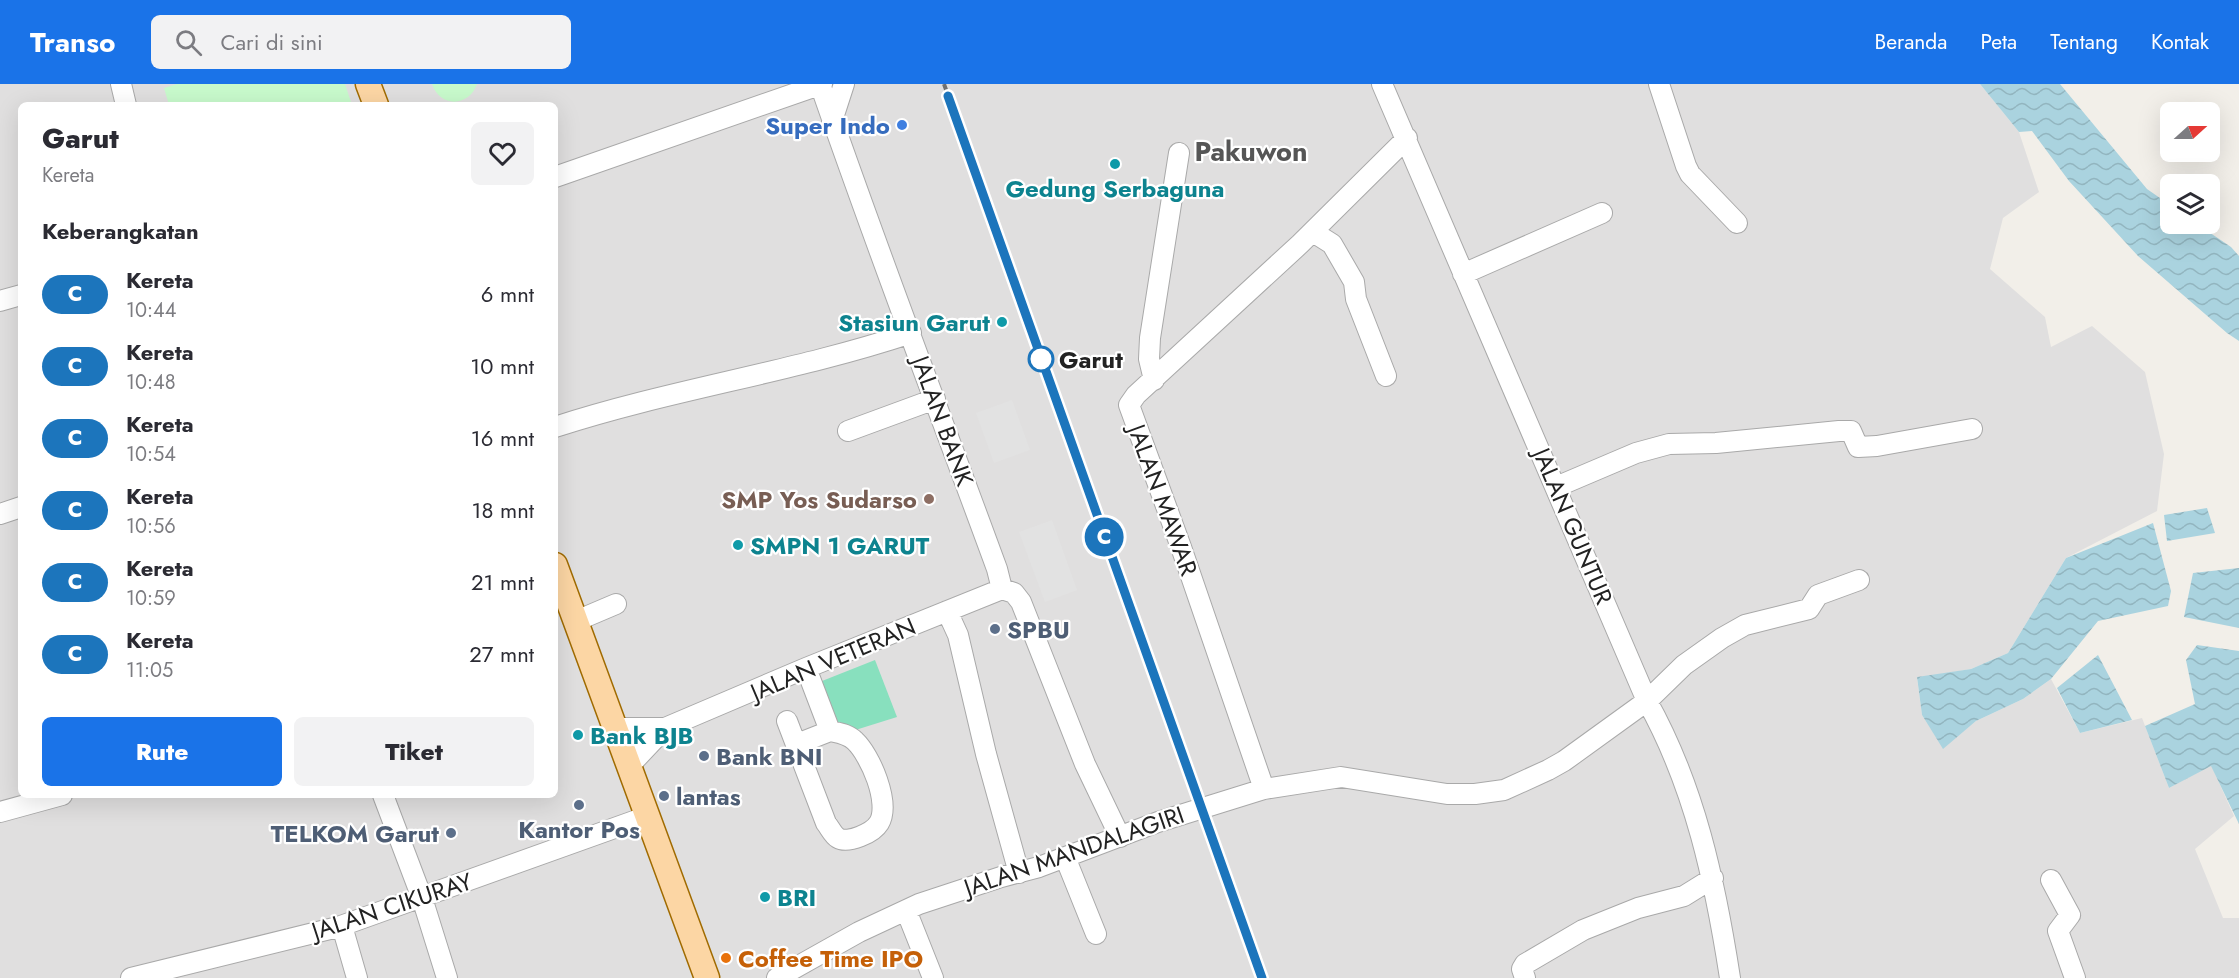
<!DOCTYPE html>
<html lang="id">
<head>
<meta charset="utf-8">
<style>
	:root { --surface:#fff; --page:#f2f2f3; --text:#2b2b33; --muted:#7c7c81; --accent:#1a73e8 }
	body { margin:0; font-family:Jost,sans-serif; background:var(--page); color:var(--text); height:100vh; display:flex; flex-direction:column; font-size:22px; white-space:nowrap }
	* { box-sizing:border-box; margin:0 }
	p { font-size:20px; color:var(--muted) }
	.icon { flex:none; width:33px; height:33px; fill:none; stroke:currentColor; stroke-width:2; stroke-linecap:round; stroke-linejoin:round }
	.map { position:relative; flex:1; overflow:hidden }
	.details { position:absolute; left:18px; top:18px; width:540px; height:696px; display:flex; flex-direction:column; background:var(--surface); border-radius:9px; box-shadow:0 6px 24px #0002 }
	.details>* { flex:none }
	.badge { padding:0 12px; border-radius:20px; font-size:21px; line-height:39px }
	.needle { width:39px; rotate:69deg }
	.tools { position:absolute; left:2160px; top:18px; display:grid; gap:12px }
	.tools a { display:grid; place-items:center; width:60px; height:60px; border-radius:9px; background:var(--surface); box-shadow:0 6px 24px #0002; font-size:30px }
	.map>.badge { position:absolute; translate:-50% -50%; box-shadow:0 0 0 3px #fff }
	h2 { padding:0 24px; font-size:22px; line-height:54px }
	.round { display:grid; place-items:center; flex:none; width:63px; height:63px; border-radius:9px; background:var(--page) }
	.overview { display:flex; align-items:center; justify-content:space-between; height:102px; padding:0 24px }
	h1 { font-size:28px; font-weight:800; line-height:45px }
	.button { display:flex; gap:12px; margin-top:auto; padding:12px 24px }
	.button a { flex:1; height:69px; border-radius:9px; background:var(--accent); color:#fff; font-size:24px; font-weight:800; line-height:69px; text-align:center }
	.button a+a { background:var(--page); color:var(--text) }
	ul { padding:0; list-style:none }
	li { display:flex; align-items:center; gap:18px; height:72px; padding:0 24px }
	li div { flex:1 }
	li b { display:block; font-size:22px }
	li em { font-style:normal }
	li .badge { min-width:66px; font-weight:700; text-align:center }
	header { display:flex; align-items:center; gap:36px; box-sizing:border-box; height:84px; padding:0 30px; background:var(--accent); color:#fff }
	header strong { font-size:28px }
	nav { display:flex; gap:33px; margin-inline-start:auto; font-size:21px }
	.search { width:420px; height:54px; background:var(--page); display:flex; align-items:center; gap:15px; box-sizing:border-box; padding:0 21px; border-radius:9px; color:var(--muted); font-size:22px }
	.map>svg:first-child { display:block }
</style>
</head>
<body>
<header>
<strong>Transo</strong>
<div class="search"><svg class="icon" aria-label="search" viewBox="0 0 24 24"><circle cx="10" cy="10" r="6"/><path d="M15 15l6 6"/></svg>Cari di sini</div>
<nav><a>Beranda</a><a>Peta</a><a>Tentang</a><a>Kontak</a></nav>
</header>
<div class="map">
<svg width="2239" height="894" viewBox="0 0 2239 894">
	<defs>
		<pattern id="water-waves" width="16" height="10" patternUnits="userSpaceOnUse" patternTransform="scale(1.5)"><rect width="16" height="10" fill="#aad3df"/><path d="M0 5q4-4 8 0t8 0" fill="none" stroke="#92b5bf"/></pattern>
	</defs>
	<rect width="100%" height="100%" fill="#f2efe9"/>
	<path fill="#e0dfdf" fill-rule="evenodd" d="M 0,0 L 1980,0 L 2019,48 L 2039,108 L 2003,134 L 1990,185 L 2045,233 L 2051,263 L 2092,242 L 2145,288 L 2164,370 L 2157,427 L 2066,474 L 2008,569 L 1971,585 L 1917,594 L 1922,631 L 1943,664 L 1976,637 L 2023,615 L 2051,595 L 2080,649 L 2142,634 L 2169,704 L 2211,681 L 2234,732 L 2195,765 L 2223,834 L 2239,834 L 2239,894 L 0,894 ZM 21,21 L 555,21 L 555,711 L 21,711 Z"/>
	<path fill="#c8facc" d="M 177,0 L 345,0 L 352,21 L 169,21 L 164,4 Z
		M 432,0 L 477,0 C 469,23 440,24 432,0 Z"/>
	<path fill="#88e0be" d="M 875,576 L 897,633 L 849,648 L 834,638 L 817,599 Z"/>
	<path fill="#e2e2e2" d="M 1012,316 L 1030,366 L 994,379 L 976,329 Z
		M 1052,436 L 1077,506 L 1045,518 L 1019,448 Z"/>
	<path fill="url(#water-waves)" d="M 1980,0 L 2060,0 L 2147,105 L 2170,121 L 2170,140 L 2197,140 L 2231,163 L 2239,172 L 2239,257 L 2227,249 L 2138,172 L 2069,97 L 2032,47 L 2019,48 Z
		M 2207,424 L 2215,449 L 2167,457 L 2164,431 Z
		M 2153,439 L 2171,507 L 2168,522 L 2098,537 L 2051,595 L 2023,615 L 1976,637 L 1943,665 L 1922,631 L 1917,593 L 1971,585 L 2008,569 L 2066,474 Z
		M 2239,484 L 2239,544 L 2184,533 L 2193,489 Z
		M 2197,561 L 2239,567 L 2239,740 L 2211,682 L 2169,704 L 2145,642 L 2195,620 L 2186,576 Z
		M 2098,571 L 2132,636 L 2080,649 L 2057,604 Z"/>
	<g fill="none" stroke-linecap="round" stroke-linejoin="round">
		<g stroke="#a9a9a9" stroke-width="22">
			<path id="minor" d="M 121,0 L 126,21
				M 820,0 C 876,163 938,324 997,485 L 1002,505
				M 1382,0 L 1647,617 C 1695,703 1715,797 1730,894
				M 1659,0 L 1686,82 L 1690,90 L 1737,139
				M 832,37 L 844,0
				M 555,93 L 822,0
				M 1313,148 L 1332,160 L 1354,198 L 1356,215 L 1386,292
				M 1463,190 L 1602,129
				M 0,217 L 21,211
				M 1154,296 L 1149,275 L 1150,254 L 1179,69
				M 555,343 C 672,305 794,288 911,249
				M 848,347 L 935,315
				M 1556,403 L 1636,369 L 1669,360 L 1716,359 L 1839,347 L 1851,347 L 1858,363 L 1877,362 L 1972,345
				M 0,430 L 21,423
				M 1002,505 L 1014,509 L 1021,518 L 1085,680 L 1120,753
				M 947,527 L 958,551 L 986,670 L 1019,789
				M 576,537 L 616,520
				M 787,637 L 826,739 C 830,744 833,751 838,754 C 848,760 873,749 879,739 C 891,719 870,671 855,657 C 848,650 839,649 830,647 L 806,584
				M 616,644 L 665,644 L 806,584 L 1002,505
				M 797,660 L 830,647
				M 630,681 L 665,644
				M 1264,705 L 1181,463 L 1129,321 L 1136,311 L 1300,160 L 1407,54
				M 383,711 L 422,814 L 447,894
				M 0,728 L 62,711
				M 1065,773 L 1096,850
				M 2051,796 L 2070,831 L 2058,847 L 2075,894
				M 906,826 L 933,894
				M 342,842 L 357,894
				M 131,894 L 338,843 L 648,732
				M 777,894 L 859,848 L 919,820 L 1001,793 L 1039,783 L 1158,738 L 1264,705 L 1341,693 L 1447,710 L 1475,710 L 1504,706 L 1548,686 L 1564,677 L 1647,617 L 1684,581 L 1722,554 L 1745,541 L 1809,525 L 1818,511 L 1859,496
				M 1525,894 L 1522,885 L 1525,880 L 1583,846 L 1638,824 L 1684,812 L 1713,794"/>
		</g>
		<g stroke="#a06b00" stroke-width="27">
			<path id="major" d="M 368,0 L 376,21
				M 555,481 L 707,894"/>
		</g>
		<use href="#minor" stroke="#fff" stroke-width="20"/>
		<use href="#major" stroke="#fcd6a4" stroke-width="24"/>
		<path stroke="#707070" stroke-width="4" stroke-dasharray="12 12" stroke-linecap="butt" d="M 944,0 L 1262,894"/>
	</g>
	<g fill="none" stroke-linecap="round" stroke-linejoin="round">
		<g stroke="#fff" stroke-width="14">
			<path id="line" d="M 948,12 L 1262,894"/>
		</g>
		<use href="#line" stroke="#1c75bc" stroke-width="9"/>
	</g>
	<circle fill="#3f7fe0" stroke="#fff" stroke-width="2" cx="902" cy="41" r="6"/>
	<g fill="#0f9aa8" stroke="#fff" stroke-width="2">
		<circle cx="1115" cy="80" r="6"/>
		<circle cx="1002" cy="238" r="6"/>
		<circle cx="738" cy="461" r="6"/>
		<circle cx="578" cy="651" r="6"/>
		<circle cx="765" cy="813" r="6"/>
	</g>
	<circle fill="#fff" stroke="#1c75bc" stroke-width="3" cx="1041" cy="275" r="12"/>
	<circle fill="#8d6e63" stroke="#fff" stroke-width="2" cx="929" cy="415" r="6"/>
	<g fill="#5c6f8a" stroke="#fff" stroke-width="2">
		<circle cx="995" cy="545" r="6"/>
		<circle cx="704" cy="672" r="6"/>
		<circle cx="664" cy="712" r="6"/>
		<circle cx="579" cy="721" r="6"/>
		<circle cx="451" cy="749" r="6"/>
	</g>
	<circle fill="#e8710a" stroke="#fff" stroke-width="2" cx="726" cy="874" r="6"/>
	<g text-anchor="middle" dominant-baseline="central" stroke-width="4.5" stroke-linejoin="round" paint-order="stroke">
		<g font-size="24" font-weight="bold" fill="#366cbe" stroke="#fff" text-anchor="end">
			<text x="890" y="41">Super Indo</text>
		</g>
		<g font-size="24" font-weight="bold" fill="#0d838f" stroke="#fff" text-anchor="start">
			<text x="1115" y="104" text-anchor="middle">Gedung Serbaguna</text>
			<text x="990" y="238" text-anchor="end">Stasiun Garut</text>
			<text x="750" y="461">SMPN 1 GARUT</text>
			<text x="590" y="651">Bank BJB</text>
			<text x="777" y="813">BRI</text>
		</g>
		<g font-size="24" font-weight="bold" fill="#222" stroke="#fff" text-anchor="start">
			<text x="1059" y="275">Garut</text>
		</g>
		<g font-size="24" fill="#222" stroke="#fff">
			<text transform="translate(943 337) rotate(70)">JALAN BANK</text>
			<text transform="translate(1163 416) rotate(70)">JALAN MAWAR</text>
			<text transform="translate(1573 442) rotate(67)">JALAN GUNTUR</text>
			<text transform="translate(833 575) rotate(-23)">JALAN VETERAN</text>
			<text transform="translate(1074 767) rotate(-19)">JALAN MANDALAGIRI</text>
			<text transform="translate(392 822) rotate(-18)">JALAN CIKURAY</text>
		</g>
		<g font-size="24" font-weight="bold" fill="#785e54" stroke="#fff" text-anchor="end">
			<text x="917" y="415">SMP Yos Sudarso</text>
		</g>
		<g font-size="24" font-weight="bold" fill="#4e5e75" stroke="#fff" text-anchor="start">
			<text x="1007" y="545">SPBU</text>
			<text x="716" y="672">Bank BNI</text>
			<text x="676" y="712">lantas</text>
			<text x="579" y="745" text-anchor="middle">Kantor Pos</text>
			<text x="439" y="749" text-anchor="end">TELKOM Garut</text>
		</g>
		<g font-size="24" font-weight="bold" fill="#c56008" stroke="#fff" text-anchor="start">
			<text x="738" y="874">Coffee Time IPO</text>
		</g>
		<g font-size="27" font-weight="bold" fill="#555" stroke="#fff">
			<text x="1251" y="67">Pakuwon</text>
		</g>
	</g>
</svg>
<div class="tools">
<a><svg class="needle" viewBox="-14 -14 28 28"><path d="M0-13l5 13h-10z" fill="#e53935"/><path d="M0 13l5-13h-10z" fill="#7c7c81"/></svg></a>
<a><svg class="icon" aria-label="layers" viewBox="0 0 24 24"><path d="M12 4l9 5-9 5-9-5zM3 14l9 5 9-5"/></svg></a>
</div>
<b class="badge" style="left:1104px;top:453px;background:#1c75bc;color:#fff">C</b>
<section class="details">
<div class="overview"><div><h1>Garut</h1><p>Kereta</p></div><a class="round"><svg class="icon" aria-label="heart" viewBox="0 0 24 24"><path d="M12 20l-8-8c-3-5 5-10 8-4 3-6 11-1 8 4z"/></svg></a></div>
<h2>Keberangkatan</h2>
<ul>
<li><span class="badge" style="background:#1c75bc;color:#fff">C</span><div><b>Kereta</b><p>10:44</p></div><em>6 mnt</em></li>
<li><span class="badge" style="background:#1c75bc;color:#fff">C</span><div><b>Kereta</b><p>10:48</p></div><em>10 mnt</em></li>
<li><span class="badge" style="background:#1c75bc;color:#fff">C</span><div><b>Kereta</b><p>10:54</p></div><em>16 mnt</em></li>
<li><span class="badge" style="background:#1c75bc;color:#fff">C</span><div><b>Kereta</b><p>10:56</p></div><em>18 mnt</em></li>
<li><span class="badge" style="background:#1c75bc;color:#fff">C</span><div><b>Kereta</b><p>10:59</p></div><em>21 mnt</em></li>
<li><span class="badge" style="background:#1c75bc;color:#fff">C</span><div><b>Kereta</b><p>11:05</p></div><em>27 mnt</em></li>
</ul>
<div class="button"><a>Rute</a><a>Tiket</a></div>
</section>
</div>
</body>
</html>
